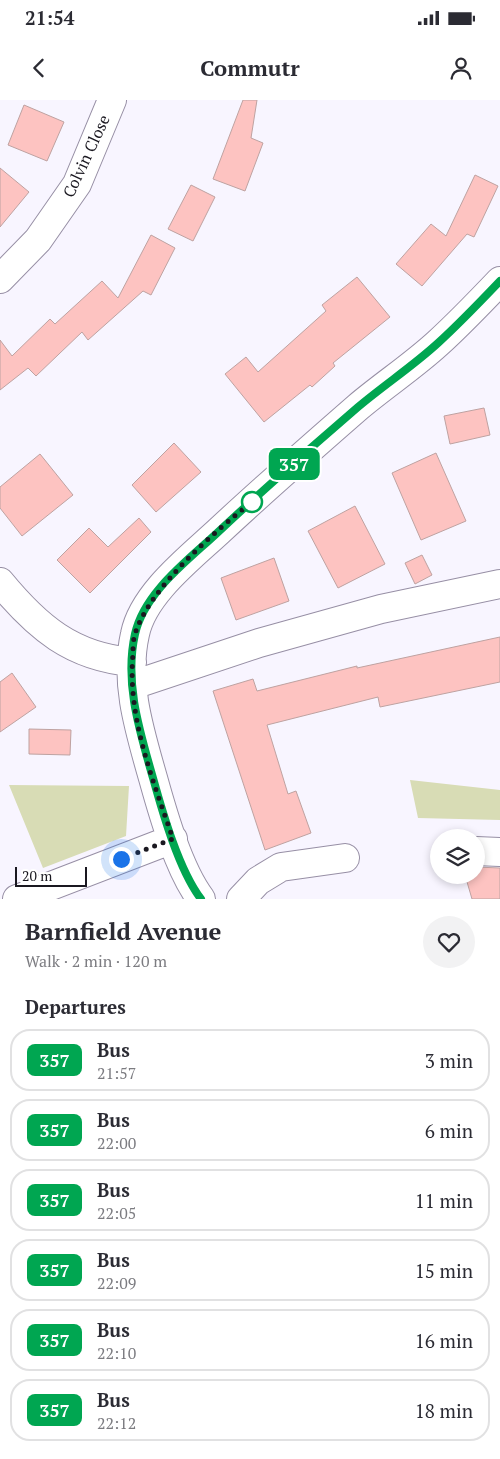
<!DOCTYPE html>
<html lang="en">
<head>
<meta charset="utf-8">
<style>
	:root { --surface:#fff; --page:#f2f2f3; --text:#2b2b33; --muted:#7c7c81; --line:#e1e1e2 }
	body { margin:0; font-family:"PT Serif",serif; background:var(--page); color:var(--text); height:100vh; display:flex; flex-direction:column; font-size:19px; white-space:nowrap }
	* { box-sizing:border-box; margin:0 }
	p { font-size:16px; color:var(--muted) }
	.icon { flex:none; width:28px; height:28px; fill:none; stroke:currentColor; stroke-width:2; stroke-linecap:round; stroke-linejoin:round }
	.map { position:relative; height:799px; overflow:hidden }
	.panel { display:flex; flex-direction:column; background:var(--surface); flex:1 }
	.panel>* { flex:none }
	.badge { padding:0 10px; border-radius:8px; font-size:18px; line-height:32px }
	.controls { position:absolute; left:430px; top:729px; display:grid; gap:10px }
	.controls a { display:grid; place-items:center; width:55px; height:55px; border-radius:50%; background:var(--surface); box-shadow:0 2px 8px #0003; font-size:25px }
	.scale { position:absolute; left:15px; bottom:12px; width:72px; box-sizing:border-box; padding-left:5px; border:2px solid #1a1820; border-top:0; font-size:14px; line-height:18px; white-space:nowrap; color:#1a1820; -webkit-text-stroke:4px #fff; paint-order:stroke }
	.you { position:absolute; width:25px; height:25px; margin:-12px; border:4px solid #fff; border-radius:50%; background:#1a73e8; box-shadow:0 0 0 8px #1a73e833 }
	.map>.badge { position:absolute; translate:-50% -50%; box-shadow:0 0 0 2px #fff }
	h2 { padding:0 25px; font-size:19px; line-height:45px }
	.round { display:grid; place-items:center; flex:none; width:52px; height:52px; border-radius:26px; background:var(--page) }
	.overview { display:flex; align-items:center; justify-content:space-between; height:85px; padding:0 25px }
	h1 { font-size:24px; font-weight:700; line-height:38px }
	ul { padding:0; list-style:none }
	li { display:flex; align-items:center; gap:15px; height:62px; margin:0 10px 8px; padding:0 15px; border:2px solid var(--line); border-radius:20px }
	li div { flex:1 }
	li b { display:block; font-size:19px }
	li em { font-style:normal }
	li .badge { min-width:55px; font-weight:700; text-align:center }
	.status { display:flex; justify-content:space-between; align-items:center; height:35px; padding:0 25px; background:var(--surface); direction:ltr }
	.status svg { height:14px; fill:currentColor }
	header { display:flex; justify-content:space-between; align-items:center; height:65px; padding:0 25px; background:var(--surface); font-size:22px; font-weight:700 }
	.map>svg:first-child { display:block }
</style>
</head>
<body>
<div class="status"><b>21:54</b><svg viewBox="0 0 49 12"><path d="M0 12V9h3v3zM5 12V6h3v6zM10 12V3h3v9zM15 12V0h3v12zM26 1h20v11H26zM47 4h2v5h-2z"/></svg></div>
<header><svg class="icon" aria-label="back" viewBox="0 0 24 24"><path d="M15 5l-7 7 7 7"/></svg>Commutr<svg class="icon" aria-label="person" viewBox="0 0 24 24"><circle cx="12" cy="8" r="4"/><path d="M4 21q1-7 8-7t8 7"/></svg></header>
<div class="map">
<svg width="500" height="799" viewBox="0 0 500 799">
	<rect width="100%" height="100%" fill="#f8f5ff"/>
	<path fill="#d8dcb5" d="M 410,680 L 500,690 L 500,720 L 418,718 Z
		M 9,685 L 129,686 L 126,736 L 43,768 Z"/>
	<path fill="#fdc3c1" stroke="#bea2a1" d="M 243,0 L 257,0 L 251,38 L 263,43 L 245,91 L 213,79 Z
		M 24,5 L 64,22 L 47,61 L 8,45 Z
		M 0,68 L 29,92 L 0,127 Z
		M 475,75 L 498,86 L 474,137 L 467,134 L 422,186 L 396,164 L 431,124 L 446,136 Z
		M 191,85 L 215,97 L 193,141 L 168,129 Z
		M 151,135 L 175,148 L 151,195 L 143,191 L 88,240 L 82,232 L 36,276 L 28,268 L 0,290 L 0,240 L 12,256 L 50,219 L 55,224 L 102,181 L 118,198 Z
		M 357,177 L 390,217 L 333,263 L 335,266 L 312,287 L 310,285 L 264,322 L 225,274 L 246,257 L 258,272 L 326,211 L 322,205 Z
		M 484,308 L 490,335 L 450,344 L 444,316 Z
		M 174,343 L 201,372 L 156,412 L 132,385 Z
		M 436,353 L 466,421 L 421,440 L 392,373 Z
		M 40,354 L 73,395 L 22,436 L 0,408 L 0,387 Z
		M 355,406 L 385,464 L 338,488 L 308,431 Z
		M 139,418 L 151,432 L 90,493 L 57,460 L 89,428 L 108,447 Z
		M 422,455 L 432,475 L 415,484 L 405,463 Z
		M 274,458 L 289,501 L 236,520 L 221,478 Z
		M 500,537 L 500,582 L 380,607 L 378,597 L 267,625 L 288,694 L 296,691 L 311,733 L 265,750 L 213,591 L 253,579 L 257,591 L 357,566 L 357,568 Z
		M 12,573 L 36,607 L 0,632 L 0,582 Z
		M 29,629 L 71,630 L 70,655 L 29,654 Z
		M 476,767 L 500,768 L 500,799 L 472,799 L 465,775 L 476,775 Z"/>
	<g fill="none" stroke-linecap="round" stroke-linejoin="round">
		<g stroke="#978fa5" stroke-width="30">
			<path id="minor" d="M 0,179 L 38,140 L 77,84 L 112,0
				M 0,482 C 37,527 72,557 132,562
				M 133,585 L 259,543 L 381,509 L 500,484
				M 476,751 L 500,752
				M 17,799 L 173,739
				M 201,799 C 179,770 163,714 153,678 C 140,632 124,583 135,534 C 143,494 190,458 219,431 C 264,389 311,348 358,307 C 384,285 413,266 438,243 C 460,223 480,202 500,181
				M 241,799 L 258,781 L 281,767 L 345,758"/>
		</g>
		<use href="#minor" stroke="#fff" stroke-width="28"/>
	</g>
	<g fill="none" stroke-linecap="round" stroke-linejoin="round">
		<g stroke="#fff" stroke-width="11">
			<path id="line" d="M 201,799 C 179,770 163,714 153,678 C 140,632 124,583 135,534 C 144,493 187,461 216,434 C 262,391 310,348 358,307 C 384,285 413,266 438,243 C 460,223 480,202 500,181"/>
		</g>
		<use href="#line" stroke="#00a651" stroke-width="8"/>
		<path stroke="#1a1820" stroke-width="5" stroke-dasharray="0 9" d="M 121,759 L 173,739 C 153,680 127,617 133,554 C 133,547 133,538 136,531 C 152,486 214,432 252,402"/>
	</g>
	<circle fill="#fff" stroke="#00a651" stroke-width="2.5" cx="252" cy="402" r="10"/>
	<g text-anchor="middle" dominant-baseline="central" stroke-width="4" stroke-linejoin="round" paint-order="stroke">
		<g font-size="16" fill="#1a1820" stroke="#fff">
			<text transform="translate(86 56) rotate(-65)">Colvin Close</text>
		</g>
	</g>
</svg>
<div class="controls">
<a><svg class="icon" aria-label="layers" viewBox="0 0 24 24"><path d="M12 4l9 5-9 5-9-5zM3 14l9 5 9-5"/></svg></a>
</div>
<div class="scale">20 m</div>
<div class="you" style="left:121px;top:759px"></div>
<b class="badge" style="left:294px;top:364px;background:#00a651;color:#fff">357</b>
</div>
<section class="panel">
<div class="overview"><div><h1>Barnfield Avenue</h1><p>Walk · 2 min · 120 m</p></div><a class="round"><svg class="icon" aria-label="heart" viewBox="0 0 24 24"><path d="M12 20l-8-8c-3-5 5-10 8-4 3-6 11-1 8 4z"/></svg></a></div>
<h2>Departures</h2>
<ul>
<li><span class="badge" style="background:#00a651;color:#fff">357</span><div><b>Bus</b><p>21:57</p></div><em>3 min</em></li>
<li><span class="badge" style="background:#00a651;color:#fff">357</span><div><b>Bus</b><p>22:00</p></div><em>6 min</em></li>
<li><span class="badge" style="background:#00a651;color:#fff">357</span><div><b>Bus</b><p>22:05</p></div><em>11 min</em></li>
<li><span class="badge" style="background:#00a651;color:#fff">357</span><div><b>Bus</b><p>22:09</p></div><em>15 min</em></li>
<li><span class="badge" style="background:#00a651;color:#fff">357</span><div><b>Bus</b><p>22:10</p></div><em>16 min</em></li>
<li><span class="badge" style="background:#00a651;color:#fff">357</span><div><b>Bus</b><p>22:12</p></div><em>18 min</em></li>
</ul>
</section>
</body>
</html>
